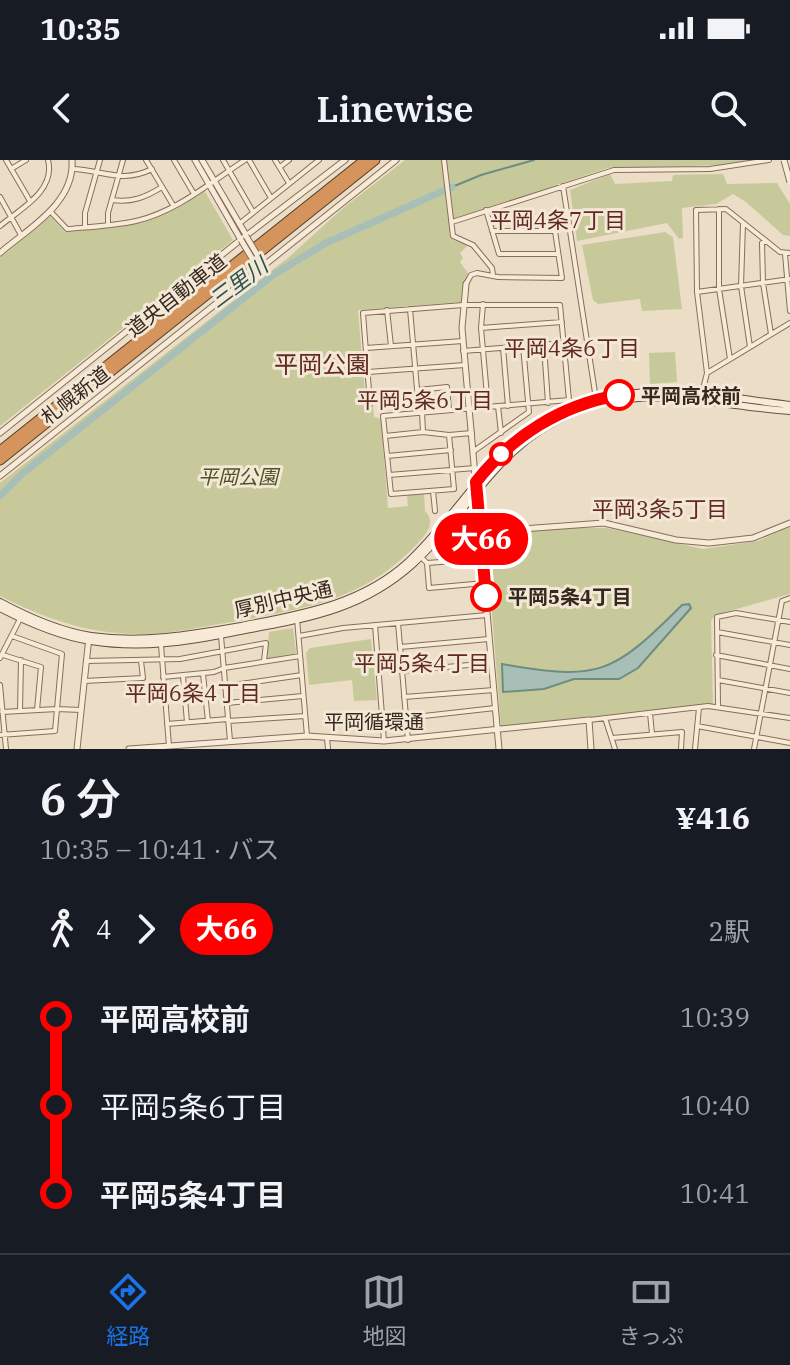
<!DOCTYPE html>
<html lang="ja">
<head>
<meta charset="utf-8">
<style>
	:root { --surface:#171b24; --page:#20242c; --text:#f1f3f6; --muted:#9ea1a6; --line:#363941; --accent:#1a73e8 }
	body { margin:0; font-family:"IBM Plex Serif","Noto Sans JP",serif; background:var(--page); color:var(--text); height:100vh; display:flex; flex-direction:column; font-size:30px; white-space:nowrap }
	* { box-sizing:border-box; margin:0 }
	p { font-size:26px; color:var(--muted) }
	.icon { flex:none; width:44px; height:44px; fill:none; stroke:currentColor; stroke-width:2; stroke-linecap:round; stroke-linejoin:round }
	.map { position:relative; height:589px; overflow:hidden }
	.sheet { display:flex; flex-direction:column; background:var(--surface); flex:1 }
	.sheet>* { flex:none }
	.badge { padding:0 16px; border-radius:26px; font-size:28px; line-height:52px }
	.map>.badge { position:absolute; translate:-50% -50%; box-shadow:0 0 0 4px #fff }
	.legs { display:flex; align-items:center; gap:12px; height:88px; padding:0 40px; font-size:26px }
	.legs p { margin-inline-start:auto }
	.headline { display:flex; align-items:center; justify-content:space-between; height:136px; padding:0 40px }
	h1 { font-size:44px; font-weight:600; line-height:60px }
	ul { padding:0 40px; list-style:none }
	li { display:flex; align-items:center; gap:28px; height:88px; font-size:30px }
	li i { display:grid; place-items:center; width:12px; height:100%; margin:0 10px; background:currentColor }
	li i::after { content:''; width:20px; height:20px; margin:-10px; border:6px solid; border-radius:50%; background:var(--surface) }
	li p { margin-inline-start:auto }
	li:first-child i { background:linear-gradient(#0000 50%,currentColor 0) }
	li:last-child i { background:linear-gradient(currentColor 50%,#0000 0) }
	.status { display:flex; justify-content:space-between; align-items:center; height:56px; padding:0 40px; background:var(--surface); direction:ltr }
	.status svg { height:22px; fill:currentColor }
	header { display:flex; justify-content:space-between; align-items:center; height:104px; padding:0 40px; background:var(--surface); font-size:36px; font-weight:600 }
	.tabs { display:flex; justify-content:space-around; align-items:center; height:112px; border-top:2px solid var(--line); background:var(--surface); font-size:22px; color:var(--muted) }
	.tabs a { display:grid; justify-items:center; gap:4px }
	.tabs .current { color:var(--accent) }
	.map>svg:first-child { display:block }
</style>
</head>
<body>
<div class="status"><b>10:35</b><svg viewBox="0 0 49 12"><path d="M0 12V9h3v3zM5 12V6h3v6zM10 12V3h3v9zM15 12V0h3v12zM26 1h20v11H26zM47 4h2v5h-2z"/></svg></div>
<header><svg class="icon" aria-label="back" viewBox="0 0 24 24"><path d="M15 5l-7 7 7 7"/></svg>Linewise<svg class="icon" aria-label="search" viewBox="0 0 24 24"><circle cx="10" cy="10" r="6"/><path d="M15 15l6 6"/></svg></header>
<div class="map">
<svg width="790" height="589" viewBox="0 0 790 589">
	<rect width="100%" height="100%" fill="#ecddc6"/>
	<path fill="#c8c99a" d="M 405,0 L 758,0 L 727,5 L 608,8 L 450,60 L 453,80 L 469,84 L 460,93 L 463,98 L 460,102 L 468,113 L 461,142 L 358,150 L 366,246 L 373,246 L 374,257 L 381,259 L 388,348 L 408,346 L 407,335 L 424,334 L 425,351 C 436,362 427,373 419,382 C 365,440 311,447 237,461 C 205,466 173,474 140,474 C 91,475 44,458 0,436 L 0,323 L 289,97 L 342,49 Z
		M 610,14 L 615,24 L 672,21 L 673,15 L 723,14 L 727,24 L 777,23 L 790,44 L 790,76 L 783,75 L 746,42 L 733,34 L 716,44 L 682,48 L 683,78 L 679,79 L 667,63 L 577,81 L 570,30 Z
		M 204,30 L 233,80 L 0,266 L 0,98 L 50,56 L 65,72 L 141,63 L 159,56 Z
		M 665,72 L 673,77 L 682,149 L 642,151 L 640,139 L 598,144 L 593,140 L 582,85 Z
		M 675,192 L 677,222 L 650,224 L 649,193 Z
		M 790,366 L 790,434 L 715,455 L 711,461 L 713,544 L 501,568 L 486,376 L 564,368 L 607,368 L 703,389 L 758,381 Z
		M 293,468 L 296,493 L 267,499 L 269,472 Z
		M 371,479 L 377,540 L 354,541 L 352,520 L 309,525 L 306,493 L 310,488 Z"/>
	<path fill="#a7bfb6" stroke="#6e8d82" stroke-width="2" d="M 689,444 L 691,448 L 638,508 L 619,519 L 574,519 L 544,529 L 503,532 L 502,504 C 599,521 612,515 682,445 Z"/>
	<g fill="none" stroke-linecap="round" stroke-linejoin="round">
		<path stroke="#6e8d82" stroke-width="2" d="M 452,27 L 481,15 L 534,0"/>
		<path stroke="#a7bfb6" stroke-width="7" d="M 0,336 L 22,314 L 273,115 L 326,83 L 452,27"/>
		<g stroke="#866e5c" stroke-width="6">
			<path id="minor" d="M 6,0 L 30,41
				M 146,0 L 173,45
				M 174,0 L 194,34
				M 223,0 L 253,52
				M 249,0 L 271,38
				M 275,0 L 289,23
				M 444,0 L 453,76 L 473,85 L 492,108 L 493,115
				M 280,7 L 289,0
				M 11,9 L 26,0
				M 72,9 C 103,10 122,24 152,9
				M 563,26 L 596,239
				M 0,37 L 21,75
				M 112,40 C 132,43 146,37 162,27
				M 719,49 L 719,129 L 730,199
				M 486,50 L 499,94 L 558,94
				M 50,51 L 67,69 C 90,67 113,66 136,61 C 176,52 211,22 245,0
				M 452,62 L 614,10 L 710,9 L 769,0
				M 743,63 L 741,126 L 750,187
				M 239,64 L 319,0
				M 108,65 L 108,53 L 123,0
				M 0,66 C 20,49 56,31 48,0
				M 85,67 L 85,53 L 100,0
				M 765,81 L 762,83 L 763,123 L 771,174
				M 785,94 L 790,151
				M 466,124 L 471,115 L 477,113 L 498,117 L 562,118 L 555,71 L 492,71
				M 697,132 L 790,119
				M 483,144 L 481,168 L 488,247
				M 410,149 L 419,252
				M 387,150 L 391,186
				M 481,168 L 562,162
				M 544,186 L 548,243
				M 366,188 L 463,181
				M 503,188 L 508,246
				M 463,191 L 564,183
				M 368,212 L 465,205
				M 707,213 L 790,163
				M 418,230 L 447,227 L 449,250
				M 702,233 L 707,213 L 697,132 L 696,50 L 726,49 L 780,92 L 790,93
				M 396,237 L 418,235
				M 370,244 L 363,153 L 463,145 L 560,145 L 569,240 L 383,256 L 391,334 L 454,329 L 449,275
				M 498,246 L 501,273
				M 422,252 L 423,272
				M 385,276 L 423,272 L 449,275 L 472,273
				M 474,291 L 529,252 L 523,186
				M 387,296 L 451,290
				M 389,315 L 475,308
				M 433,331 L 435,351
				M 421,397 L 427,403 L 429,428 L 485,423
				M 427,403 L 482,399
				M 297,459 L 307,576
				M 398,463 L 408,580
				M 375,465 L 384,581
				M 717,472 L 790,485
				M 221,476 L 230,581
				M 299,476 L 343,468 L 487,455
				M 161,485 L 169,586
				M 400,487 L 489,479
				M 3,495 L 41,507 L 37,550
				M 716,495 L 790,509
				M 0,498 L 21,457
				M 86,501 L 180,499 L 266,483 L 264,501
				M 402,511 L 491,503
				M 203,514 L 208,561
				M 183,516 L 187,562
				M 163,517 L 214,512 L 224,508 L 300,496
				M 718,520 L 790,533
				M 84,521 L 143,518 L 141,501
				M 0,525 L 6,589
				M 226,526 L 302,515
				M 404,537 L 494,530
				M 227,543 L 303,536
				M 718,546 L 717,457 L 736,453 L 790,462
				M 20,551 L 21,500
				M 2,552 L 57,549 L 81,550
				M 650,553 L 652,574
				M 406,558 L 495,548
				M 605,558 L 615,589
				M 589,560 L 708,546 L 790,558
				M 228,561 L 305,556
				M 167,564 L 228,559
				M 697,566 L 790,583
				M 0,575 L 55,571 L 62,494 L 12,476
				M 327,578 L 328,589
				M 612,578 L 682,572 L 681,589
				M 695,589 L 699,548
				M 754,589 L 782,441 L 790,438"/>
		</g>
		<g stroke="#866e5c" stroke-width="7">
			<path id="tertiary" d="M 195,0 L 241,80
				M 202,0 L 246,75
				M 0,93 C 29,68 75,43 72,0
				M 466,124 L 462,168 L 499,589
				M 0,273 L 234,85 L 345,0
				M 0,316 L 396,0
				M 481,372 L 604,363 L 676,380 L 709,383 L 753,378 L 790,363
				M 77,589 L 89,477
				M 129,589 L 307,576 L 384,581 L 589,560 L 591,589"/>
		</g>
		<g stroke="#675040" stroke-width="8">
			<path id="secondary" d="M 0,442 C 28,457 59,471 91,476 C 142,483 190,475 241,466 C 301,454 361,445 408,402 C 462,351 494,283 563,251 C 636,218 714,236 790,245
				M 0,448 C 29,463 59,476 91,481 C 140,489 187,482 235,472 C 302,459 360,452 413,404 C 472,350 495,285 575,252 C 646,223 717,246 790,251"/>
		</g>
		<g stroke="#543d30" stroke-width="11">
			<path id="motorway" d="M 0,291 L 365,0
				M 0,300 L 375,0"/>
		</g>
		<use href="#minor" stroke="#f7ebd8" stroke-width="4"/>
		<use href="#tertiary" stroke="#f7ebd8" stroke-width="5"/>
		<use href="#secondary" stroke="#f7ebd8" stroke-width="6"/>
		<use href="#motorway" stroke="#d5945c" stroke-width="9"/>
		<g stroke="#866e5c" stroke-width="7" stroke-linecap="butt">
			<path id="tertiary-bridge" d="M 784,0 L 790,22
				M 246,76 L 264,106
				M 241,80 L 259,110"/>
		</g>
		<use href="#tertiary-bridge" stroke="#f7ebd8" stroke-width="5"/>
	</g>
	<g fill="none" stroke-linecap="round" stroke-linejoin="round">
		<g stroke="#fff" stroke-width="18">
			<path id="line-1" d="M 486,436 L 476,322 C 512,276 561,245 619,235"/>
		</g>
		<use href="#line-1" stroke="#f00" stroke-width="12"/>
	</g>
	<g fill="#fff" stroke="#f00" stroke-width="4">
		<circle cx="619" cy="235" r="14"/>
		<circle cx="501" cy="294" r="10"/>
		<circle cx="486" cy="436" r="14"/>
	</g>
	<g text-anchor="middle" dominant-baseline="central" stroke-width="6" stroke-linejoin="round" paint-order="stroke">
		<g font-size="20" fill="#37281f" stroke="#f3e8d5">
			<text transform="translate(176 135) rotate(-38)">道央自動車道</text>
			<text transform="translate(75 235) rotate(-38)">札幌新道</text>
			<text transform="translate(283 439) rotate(-13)">厚別中央通</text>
			<text x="374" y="561">平岡循環通</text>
		</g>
		<g font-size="20" font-weight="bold" fill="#37281f" stroke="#f3e8d5" text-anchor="start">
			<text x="641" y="235">平岡高校前</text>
			<text x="508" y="436">平岡5条4丁目</text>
		</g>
		<g font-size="20" font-style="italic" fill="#4b5227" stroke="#f3e8d5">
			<text x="238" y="316">平岡公園</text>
		</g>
		<g font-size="22" fill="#612921" stroke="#f3e8d5">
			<text x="558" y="59">平岡4条7丁目</text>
			<text x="572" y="187">平岡4条6丁目</text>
			<text x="425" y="239">平岡5条6丁目</text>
			<text x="660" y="348">平岡3条5丁目</text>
			<text x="422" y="502">平岡5条4丁目</text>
			<text x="193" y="532">平岡6条4丁目</text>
		</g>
		<g font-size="22" font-style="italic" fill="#30554f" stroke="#f3e8d5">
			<text transform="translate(238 122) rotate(-37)">三里川</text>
		</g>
		<g font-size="24" fill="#612921" stroke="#f3e8d5">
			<text x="322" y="204">平岡公園</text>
		</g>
	</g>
</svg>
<b class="badge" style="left:481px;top:379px;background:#f00;color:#fff">大66</b>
</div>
<section class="sheet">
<div class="headline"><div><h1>6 分</h1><p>10:35 – 10:41 · バス</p></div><b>¥416</b></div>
<div class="legs"><svg class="icon" aria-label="walk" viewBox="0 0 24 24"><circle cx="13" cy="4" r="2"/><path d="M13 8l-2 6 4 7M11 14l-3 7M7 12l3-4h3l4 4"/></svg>4<svg class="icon" aria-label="forward" viewBox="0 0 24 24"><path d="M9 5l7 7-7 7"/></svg><b class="badge" style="background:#f00;color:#fff">大66</b><p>2駅</p></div>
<ul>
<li><i style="color:#f00"></i><b>平岡高校前</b><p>10:39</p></li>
<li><i style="color:#f00"></i><span>平岡5条6丁目</span><p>10:40</p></li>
<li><i style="color:#f00"></i><b>平岡5条4丁目</b><p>10:41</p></li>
</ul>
</section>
<nav class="tabs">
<a class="current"><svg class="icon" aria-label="directions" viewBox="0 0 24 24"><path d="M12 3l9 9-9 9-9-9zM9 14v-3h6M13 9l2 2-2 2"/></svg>経路</a>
<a><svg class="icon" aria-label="map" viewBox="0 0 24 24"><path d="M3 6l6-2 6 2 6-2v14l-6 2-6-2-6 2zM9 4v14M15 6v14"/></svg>地図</a>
<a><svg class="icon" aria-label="tickets" viewBox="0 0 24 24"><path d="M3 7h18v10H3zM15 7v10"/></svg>きっぷ</a>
</nav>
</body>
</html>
